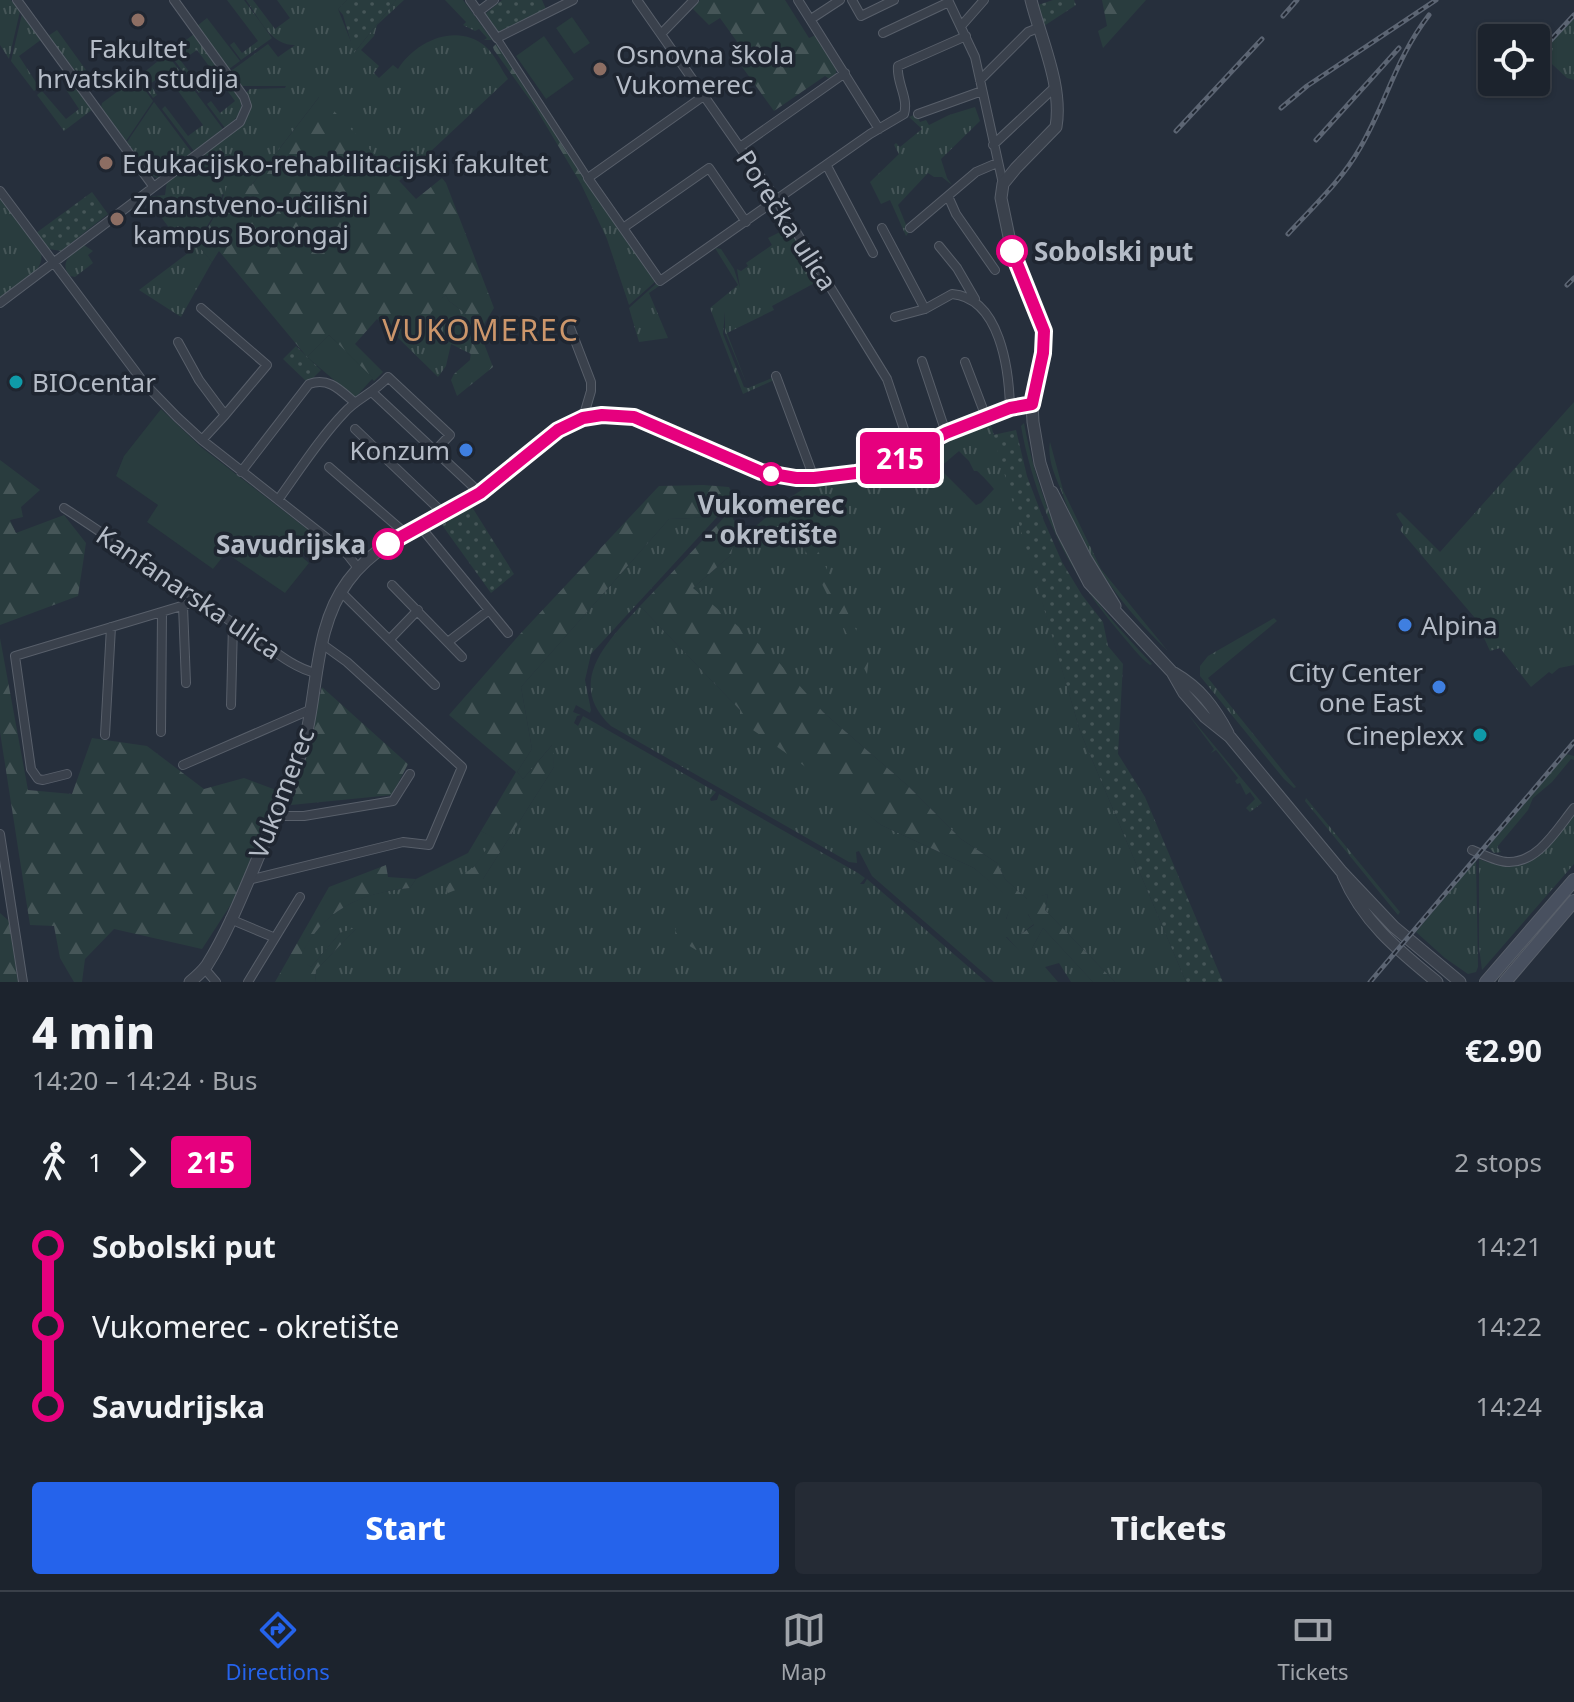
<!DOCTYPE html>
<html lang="en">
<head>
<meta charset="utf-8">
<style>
	:root { --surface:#1c232d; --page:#252b35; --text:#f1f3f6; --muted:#a0a4aa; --line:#3a4049; --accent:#2563eb }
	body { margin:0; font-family:"Noto Sans",sans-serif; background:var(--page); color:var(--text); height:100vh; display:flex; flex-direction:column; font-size:30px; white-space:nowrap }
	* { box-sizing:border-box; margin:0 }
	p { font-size:26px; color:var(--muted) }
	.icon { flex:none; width:44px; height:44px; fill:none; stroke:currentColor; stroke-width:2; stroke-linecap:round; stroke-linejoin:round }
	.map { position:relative; height:982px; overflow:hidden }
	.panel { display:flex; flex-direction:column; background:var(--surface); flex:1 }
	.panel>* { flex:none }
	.badge { padding:0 16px; border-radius:6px; font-size:28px; line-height:52px }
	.tools { position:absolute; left:1478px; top:24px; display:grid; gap:16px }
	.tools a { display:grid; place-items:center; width:72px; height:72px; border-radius:8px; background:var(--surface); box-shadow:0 2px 6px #0004,0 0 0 2px var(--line); font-size:40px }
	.map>.badge { position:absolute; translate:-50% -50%; box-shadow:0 0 0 4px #fff }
	.legs { display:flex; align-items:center; gap:12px; height:88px; padding:0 32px; font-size:26px }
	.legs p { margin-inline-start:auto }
	.headline { display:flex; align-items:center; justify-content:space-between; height:136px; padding:0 32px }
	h1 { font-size:44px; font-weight:800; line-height:60px }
	.button { display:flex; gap:16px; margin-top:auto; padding:16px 32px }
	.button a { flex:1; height:92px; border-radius:8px; background:var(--accent); color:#fff; font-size:32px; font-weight:800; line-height:92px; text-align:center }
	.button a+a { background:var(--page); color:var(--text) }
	ul { padding:0 32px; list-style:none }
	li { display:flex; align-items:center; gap:28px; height:80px; font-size:30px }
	li i { display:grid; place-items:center; width:12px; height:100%; margin:0 10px; background:currentColor }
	li i::after { content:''; width:20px; height:20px; margin:-10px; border:6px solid; border-radius:50%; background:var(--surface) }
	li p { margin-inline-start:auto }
	li:first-child i { background:linear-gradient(#0000 50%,currentColor 0) }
	li:last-child i { background:linear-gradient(currentColor 50%,#0000 0) }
	.tab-bar { display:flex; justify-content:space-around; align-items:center; height:112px; border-top:2px solid var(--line); background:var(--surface); font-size:22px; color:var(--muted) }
	.tab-bar a { display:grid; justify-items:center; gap:4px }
	.tab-bar .on { color:var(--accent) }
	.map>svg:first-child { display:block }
</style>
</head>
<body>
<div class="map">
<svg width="1574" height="982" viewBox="0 0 1574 982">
	<defs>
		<pattern id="grass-tufts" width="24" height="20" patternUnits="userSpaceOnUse" patternTransform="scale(2)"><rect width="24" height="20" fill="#293c3e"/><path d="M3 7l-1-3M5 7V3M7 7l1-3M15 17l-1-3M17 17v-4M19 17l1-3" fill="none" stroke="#465658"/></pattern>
		<pattern id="forest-firs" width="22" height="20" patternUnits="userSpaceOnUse" patternTransform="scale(2)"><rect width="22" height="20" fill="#293c3e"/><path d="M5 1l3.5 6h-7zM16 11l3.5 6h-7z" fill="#465658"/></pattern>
		<pattern id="park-dots" width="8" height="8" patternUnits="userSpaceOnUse" patternTransform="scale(2)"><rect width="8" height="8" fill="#293c3e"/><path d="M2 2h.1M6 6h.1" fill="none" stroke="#465658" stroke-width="1.8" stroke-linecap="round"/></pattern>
	</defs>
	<rect width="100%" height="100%" fill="#262f3c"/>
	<path fill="url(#grass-tufts)" fill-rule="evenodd" d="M 0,0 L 11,0 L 20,11 L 9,59 L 0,45 Z
		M 227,0 L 244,0 L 272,38 L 241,60 L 230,45 L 234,42 L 242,53 L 258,41 Z
		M 246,0 L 253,0 L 275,29 L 290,18 L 277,0 L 347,0 L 338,9 L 355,52 L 396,0 L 404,0 L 377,25 L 374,36 L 361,50 L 379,66 L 374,73 L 379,78 L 393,65 L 398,69 C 416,41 457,22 486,47 C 495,55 501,69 508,79 L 399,181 L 319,97 L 250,187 L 222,195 L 220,206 L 207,226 L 201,249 L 212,262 L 181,317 L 139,290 L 188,253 L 146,197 L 165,195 L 167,181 L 242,123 L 249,100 L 246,93 L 250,89 L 285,88 L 286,86 L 242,86 L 231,71 L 268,44 L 278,57 L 295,45 C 271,46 259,18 246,0 Z
		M 445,0 L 463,0 L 492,40 L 484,40 L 487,38 L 479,29 L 475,31 L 463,25 L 466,22 Z
		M 22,14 L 42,39 L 19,56 L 39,87 L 34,91 L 11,61 Z
		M 1574,17 L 1574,80 L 1567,78 L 1540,53 Z
		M 207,18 L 240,61 L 229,69 L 197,26 Z
		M 57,30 L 86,70 L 80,77 L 48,36 Z
		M 194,34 L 240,97 C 245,112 236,119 225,128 L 207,104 L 211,101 L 220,113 L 235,101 L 197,50 L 181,61 L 203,90 L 199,93 L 169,53 Z
		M 167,54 L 223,129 L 194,151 L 162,109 L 165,106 L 188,136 L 203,125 L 165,73 L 150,84 L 157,95 L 153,98 L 138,77 Z
		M 67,73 L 73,81 L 68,86 L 71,90 L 76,87 L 93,109 L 64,131 L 37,95 L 42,91 L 66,119 L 79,109 L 67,91 L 62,77 Z
		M 136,78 L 153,101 L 126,141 L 101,107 L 102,103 Z
		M 154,102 L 192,153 L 157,178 L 151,175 L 127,142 Z
		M 975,107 L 980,121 L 941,159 L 947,178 L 952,185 L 942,177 L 934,177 L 928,173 L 898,205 L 909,232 L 906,236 L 890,200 L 881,204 L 870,182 L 899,154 L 894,145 L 896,143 L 900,147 L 922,129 L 909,117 L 916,114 L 920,122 L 926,120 L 929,125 L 949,115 Z
		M 587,180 L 656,281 L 629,305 L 607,239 L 581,184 Z
		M 0,196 L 41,252 C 46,273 15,287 0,298 Z
		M 790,227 L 824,278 L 772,306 L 774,310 L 727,333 L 747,385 L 725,332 L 725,312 L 723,334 L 744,387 L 748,388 L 772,378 L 774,380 L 743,394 L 710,308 L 738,285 L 715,248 L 721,249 L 734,269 L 740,288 L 737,269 L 741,271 L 748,266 L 746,263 L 772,245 L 768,238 Z
		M 84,245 L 93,251 L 88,255 L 93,263 L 75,277 L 70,276 C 58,262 72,253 84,245 Z
		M 658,282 L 662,284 L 649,293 L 668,338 L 639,342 L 629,308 Z
		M 446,295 L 449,301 L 465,313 L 472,342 L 471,354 L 451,344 L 446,366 L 438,377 L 388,328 C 430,331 420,312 446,295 Z
		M 1574,402 L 1574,665 L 1559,668 L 1552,674 L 1549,672 L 1531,687 L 1500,648 L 1490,651 L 1475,618 L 1400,530 L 1403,525 L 1396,514 L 1400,512 L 1440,552 Z
		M 990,422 L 1080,731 L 1186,982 L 1115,982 L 1045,910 L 1048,894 L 1028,900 L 1005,879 L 997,863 L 961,839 L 907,785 L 823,712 L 693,588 L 731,555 L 735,537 L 743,531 L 746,534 L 769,515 L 773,508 L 805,488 L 882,474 L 949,439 ZM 959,451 L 969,461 L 974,471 L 977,471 C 980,473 993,487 994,489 L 981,503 L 976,505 L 939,468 Z
		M 1024,423 C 1035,483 1057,543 1092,594 C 1109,619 1131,641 1152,664 L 1150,665 C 1139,657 1130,644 1121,634 C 1069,574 1035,504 1021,426 Z
		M 1050,442 L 1063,490 L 1101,569 L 1167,650 C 1119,604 1083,553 1061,490 C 1055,476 1047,458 1050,442 Z
		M 717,517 L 591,654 L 585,680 L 591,710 L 590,713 L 576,705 L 573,712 L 581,715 L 577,716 L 574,723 L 578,726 L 583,716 L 716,792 L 710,799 L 711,801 L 717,800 L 719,794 L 858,873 L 865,878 L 860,884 L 864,884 L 867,879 L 986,982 L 315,982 L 316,970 L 356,929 L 340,933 L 311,967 L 299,959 C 322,910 359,893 410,888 L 416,879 L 468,853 L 481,831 L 495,838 L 474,867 L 483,879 L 554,767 L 552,745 L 523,779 L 517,772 L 532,749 L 521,687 L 669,519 Z
		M 640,606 L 740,710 L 881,825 L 974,868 L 1013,901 L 1006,919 L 1027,913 L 1034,924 L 1021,934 L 1006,937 L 1031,962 L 1031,950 L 1043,928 L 1093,982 L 1071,982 L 1059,963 L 1045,967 L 1058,982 L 994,982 L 872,876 L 859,851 L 856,852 L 857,863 L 849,862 L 611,726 C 564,682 609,640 640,606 Z
		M 1274,618 L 1277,621 L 1208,678 L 1296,787 L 1294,788 L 1284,779 L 1200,676 L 1200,666 L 1208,656 Z
		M 1188,714 L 1262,803 L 1250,812 L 1246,808 L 1255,799 L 1250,792 L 1246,795 L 1240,783 L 1237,784 L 1235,781 L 1238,778 L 1216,750 L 1211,753 L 1214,749 Z
		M 1566,754 L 1574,756 L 1574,760 L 1571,759 L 1552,782 L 1533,798 L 1528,810 L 1497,847 L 1501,852 L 1494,853 L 1488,847 Z
		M 1306,798 L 1400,912 L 1398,915 L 1305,801 Z
		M 1574,815 L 1574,864 L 1482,970 L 1479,947 L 1479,859 C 1500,868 1518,868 1538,856 Z
		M 1476,860 L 1478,967 L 1476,972 L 1468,974 L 1445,958 L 1416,932 Z"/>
	<path fill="url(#forest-firs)" d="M 700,0 L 785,0 L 809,38 L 816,35 L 836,69 L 836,73 L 831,80 L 825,76 L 774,111 L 740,64 L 748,57 L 720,18 L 709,25 L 693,9 Z
		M 1102,0 L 1146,0 L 1103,48 L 1098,31 L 1107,26 Z
		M 496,44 L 587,180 L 581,184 L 535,107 L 494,50 L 493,47 Z
		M 320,96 L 416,199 L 442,178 L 446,183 L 494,308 L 484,324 L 487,338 L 483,341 L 493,367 L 457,396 L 451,380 L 454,374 L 470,360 L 472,342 L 465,313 L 449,301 L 446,295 C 436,301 433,313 425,320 C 409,333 392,332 377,319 L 355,344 L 383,372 L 374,381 L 329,335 L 307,357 L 219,251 L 212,262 L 201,249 L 200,242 L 220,206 L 227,186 L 242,182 L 251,186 Z
		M 0,460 L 40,490 L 21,507 L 23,517 L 10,520 L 16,533 L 64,515 L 86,543 L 78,596 L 0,625 Z
		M 703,485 L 729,487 L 734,498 L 717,517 L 669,519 L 521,687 L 532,749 L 517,772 L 523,779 L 553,744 L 554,767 L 483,879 L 448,893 L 445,886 L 474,867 L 494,838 L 481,831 L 516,772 L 449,715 L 521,633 L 659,486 Z
		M 736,505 L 733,519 L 743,531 L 735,537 L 731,555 L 693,588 L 773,656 L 823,712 L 907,785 L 961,839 L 997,863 L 1005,879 L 1027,899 L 1048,894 L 1045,910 L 1115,982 L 1093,982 L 1043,928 L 1031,950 L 1031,964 L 1006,936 L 1021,934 L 1034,925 L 1028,914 L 1006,920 L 1012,901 L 974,868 L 881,825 L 823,779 L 740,721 L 740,710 L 640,606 Z
		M 809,539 L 819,553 L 869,657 L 867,674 L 803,546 Z
		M 0,638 L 28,790 L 72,794 L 92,738 L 147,746 L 204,789 L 244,778 L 276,790 L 237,895 L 202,949 L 114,929 L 85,959 L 82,982 L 74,982 L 60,958 L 54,926 L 30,925 L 0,732 Z
		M 322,687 L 408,764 L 392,795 L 291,805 Z
		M 386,865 L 388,877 L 416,879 L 410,888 C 360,893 322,910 300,958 L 311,967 L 340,933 L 358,927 L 316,970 L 315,982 L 275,982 L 329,887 Z
		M 0,913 L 9,921 L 18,982 L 0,982 Z
		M 680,918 L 703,925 L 706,936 L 703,946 L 696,950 L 675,937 L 676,923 Z"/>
	<path fill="url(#park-dots)" d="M 347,0 L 396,0 L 354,53 L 343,15 L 338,9 Z
		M 502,0 L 542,0 L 546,9 L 498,32 L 485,14 Z
		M 1053,0 L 1074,0 L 1076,5 L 1044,26 L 1038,5 Z
		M 92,192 L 108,214 L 61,251 L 49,249 L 36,233 Z
		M 296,346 L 321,370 L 308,383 L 283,359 Z
		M 1016,430 L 1027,476 L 1044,521 L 1062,562 L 1082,595 L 1103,622 L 1108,646 L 1123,664 L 1118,754 L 1145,797 L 1223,982 L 1186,982 L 1080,731 L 993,435 Z
		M 472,507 L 514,574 L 491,593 L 442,525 Z"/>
	<path fill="#293c3e" d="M 572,17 L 590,43 L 574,54 L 556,28 Z
		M 544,36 L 574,79 L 546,99 L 516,56 Z
		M 329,335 L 373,378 L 355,398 L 307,357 Z
		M 161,409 L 201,447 L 316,536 L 301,556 L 309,563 L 285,593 L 226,553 L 213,569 L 147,522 L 158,505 L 116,476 L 124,456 Z"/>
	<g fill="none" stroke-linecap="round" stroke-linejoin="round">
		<g stroke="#585f6a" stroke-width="8">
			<path id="pedestrian" d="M 497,38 L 588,178"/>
		</g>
		<g stroke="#585f6a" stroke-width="10">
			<path id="minor" d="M 17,0 L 153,186
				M 470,0 L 497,38 L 573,0
				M 637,0 L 774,196 L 887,379 L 912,453
				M 798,0 L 879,129
				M 852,0 L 861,16 L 894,0
				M 948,0 L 975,57 L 1003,184
				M 478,12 L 494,0
				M 811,19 L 840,0
				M 962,25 L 984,0
				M 883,33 L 949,2
				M 661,34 L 694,0
				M 980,80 L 1028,32 L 1038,28
				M 705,95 L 588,178 L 660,281 L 870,134 L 904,114 C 909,98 896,82 898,66 L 966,36
				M 918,114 L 982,91
				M 993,145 L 1055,87
				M 740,147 L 845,73
				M 827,166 L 873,253
				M 0,191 L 144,383 L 177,417 L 202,440 L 347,554 L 358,568
				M 948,196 L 956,214 L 995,270
				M 623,228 L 709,168 L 746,222
				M 882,228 L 925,309 L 952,294 C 1000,298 1009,369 1010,408
				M 910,228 L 976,172 L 997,163
				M 939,246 L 957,268 L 975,299
				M 0,303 L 240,122 L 247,106 L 244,97 L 174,0
				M 201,308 L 267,365 L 225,415
				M 895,317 L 925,309
				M 569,325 L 591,382 L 591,391 L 583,418
				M 178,342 L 199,380 L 225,415 L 202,440
				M 922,361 L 946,433
				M 965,362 L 986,417
				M 776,376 L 814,478
				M 373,393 L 480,493
				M 355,429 L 443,513
				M 329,467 L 405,533
				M 241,472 L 309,384 C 329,377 340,390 354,402
				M 278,500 C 299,471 319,439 344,413 C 357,398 373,394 388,377 L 450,435 L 435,451
				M 64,508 C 128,549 189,595 253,636 C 272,649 293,668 316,673
				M 419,525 L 508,633
				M 392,585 L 462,657
				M 341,592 L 435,685
				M 183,606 L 186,683
				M 390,639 L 418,610
				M 448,642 L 489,610
				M 231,705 L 233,624
				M 161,732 L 162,612
				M 105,735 L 111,627
				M 183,765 L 312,709
				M 67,774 L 43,780 L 38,779 L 31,769 L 15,656 L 198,601
				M 276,816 L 304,816 L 393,801 L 410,774
				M 0,834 L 23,982
				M 1472,850 C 1482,854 1497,862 1508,862 C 1538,863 1557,829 1574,808
				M 248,880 L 403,842 L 429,845 L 462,767 L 347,662 L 322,644
				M 230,919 L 273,937
				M 204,968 L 216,982
				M 248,982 L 300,897"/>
		</g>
		<g stroke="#585f6a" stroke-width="13">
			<path id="tertiary" d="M 1031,0 C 1041,40 1063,86 1056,127 L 1016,168 L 1003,184 L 1001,198 L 1013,256 L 1044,331 L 1043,353 L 1032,404 L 1033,422 L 1040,463 L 1062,531 L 1089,583 L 1172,672 L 1184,693 L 1205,717 L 1230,737 L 1341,871 L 1394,927 L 1460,982
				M 1052,492 L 1085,557 L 1115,606
				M 1174,673 C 1200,688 1214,707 1228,733
				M 1343,875 C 1363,922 1398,950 1437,982
				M 190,982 C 196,977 202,972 207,965 C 230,929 249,878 266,839 C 280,804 299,768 307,731 C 318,681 316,624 348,581 C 384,532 447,518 493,484 C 547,445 560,409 634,417 C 673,434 724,462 764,473 C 813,486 869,475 913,452 C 944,436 997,404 1032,404"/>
		</g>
		<g stroke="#585f6a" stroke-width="14">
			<path id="secondary" d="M 1486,982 L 1574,880
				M 1505,982 L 1574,901"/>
		</g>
		<use href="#pedestrian" stroke="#3a414c" stroke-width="6"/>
		<use href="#minor" stroke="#3a414c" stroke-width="8"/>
		<use href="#tertiary" stroke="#3a414c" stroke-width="11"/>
		<use href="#secondary" stroke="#48505f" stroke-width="12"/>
		<g stroke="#5c6573" stroke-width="5">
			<path id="rail" d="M 1283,16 L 1297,0
				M 1536,56 L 1574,15
				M 1510,84 L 1512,82
				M 1281,108 L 1307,86 L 1436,0
				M 1176,131 L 1262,39
				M 1316,140 L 1399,48
				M 1288,234 C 1313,207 1342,180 1360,148 C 1387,102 1395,59 1429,15
				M 1567,285 L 1574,278
				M 1370,982 L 1574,742"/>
		</g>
		<use href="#rail" stroke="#1f2631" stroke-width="2" stroke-dasharray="6" stroke-linecap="butt"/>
	</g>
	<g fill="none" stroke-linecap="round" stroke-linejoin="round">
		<g stroke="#fff" stroke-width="18">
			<path id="line-1" d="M 388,544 L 480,493 L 558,430 L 583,418 L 602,415 L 634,417 L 761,472 L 796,478 L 814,478 L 856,473 L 883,466 L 946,433 L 1010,408 L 1032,404 L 1043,353 L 1044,331 L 1012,251"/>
		</g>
		<use href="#line-1" stroke="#e6007e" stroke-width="12"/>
	</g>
	<g fill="#8d6e63" stroke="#1f2631" stroke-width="3">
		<circle cx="138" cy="20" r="8"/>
		<circle cx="600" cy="69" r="8"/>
		<circle cx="106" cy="163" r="8"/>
		<circle cx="117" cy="219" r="8"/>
	</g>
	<g fill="#fff" stroke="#e6007e" stroke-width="4">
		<circle cx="1012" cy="251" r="14"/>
		<circle cx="771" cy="474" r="10"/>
		<circle cx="388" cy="544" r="14"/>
	</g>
	<g fill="#0f9aa8" stroke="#1f2631" stroke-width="3">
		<circle cx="16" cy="382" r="8"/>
		<circle cx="1480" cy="735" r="8"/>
	</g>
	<g fill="#3f7fe0" stroke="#1f2631" stroke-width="3">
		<circle cx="466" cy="450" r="8"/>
		<circle cx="1405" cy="625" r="8"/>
		<circle cx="1439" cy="687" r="8"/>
	</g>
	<g text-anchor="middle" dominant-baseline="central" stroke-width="7" stroke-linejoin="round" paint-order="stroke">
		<g font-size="26" fill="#b5bcc7" stroke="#1f2631" text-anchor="start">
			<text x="138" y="48" text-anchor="middle">Fakultet<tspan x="138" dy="30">hrvatskih studija</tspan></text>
			<text x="616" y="54">Osnovna škola<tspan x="616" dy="30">Vukomerec</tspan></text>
			<text x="122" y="163">Edukacijsko-rehabilitacijski fakultet</text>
			<text x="133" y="204">Znanstveno-učilišni<tspan x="133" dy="30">kampus Borongaj</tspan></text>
			<text x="32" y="382">BIOcentar</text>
			<text x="450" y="450" text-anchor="end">Konzum</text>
			<text x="1421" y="625">Alpina</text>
			<text x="1423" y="672" text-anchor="end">City Center<tspan x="1423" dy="30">one East</tspan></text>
			<text x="1464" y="735" text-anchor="end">Cineplexx</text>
		</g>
		<g font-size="26" fill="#b5bcc7" stroke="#1f2631">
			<text transform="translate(787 220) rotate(57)">Porečka ulica</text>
			<text transform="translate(189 592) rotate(34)">Kanfanarska ulica</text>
			<text transform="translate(281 793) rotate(-69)">Vukomerec</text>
		</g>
		<g font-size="26" font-weight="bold" fill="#b5bcc7" stroke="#1f2631" text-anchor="start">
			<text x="1034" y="251">Sobolski put</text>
			<text x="771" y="504" text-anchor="middle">Vukomerec<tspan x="771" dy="30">- okretište</tspan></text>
			<text x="366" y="544" text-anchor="end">Savudrijska</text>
		</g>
		<g font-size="30" letter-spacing="2" fill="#cc966b" stroke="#1f2631">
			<text x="481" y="329">VUKOMEREC</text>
		</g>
	</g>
</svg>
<div class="tools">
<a><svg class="icon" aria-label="locate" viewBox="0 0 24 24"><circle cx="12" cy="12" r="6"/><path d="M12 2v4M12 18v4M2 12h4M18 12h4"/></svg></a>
</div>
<b class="badge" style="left:900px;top:458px;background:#e6007e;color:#fff">215</b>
</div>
<section class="panel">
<div class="headline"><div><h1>4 min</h1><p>14:20 – 14:24 · Bus</p></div><b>€2.90</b></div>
<div class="legs"><svg class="icon" aria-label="walk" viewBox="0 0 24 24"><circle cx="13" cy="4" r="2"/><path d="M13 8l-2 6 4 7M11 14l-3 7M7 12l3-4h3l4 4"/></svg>1<svg class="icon" aria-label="forward" viewBox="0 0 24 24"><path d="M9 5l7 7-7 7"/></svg><b class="badge" style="background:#e6007e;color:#fff">215</b><p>2 stops</p></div>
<ul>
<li><i style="color:#e6007e"></i><b>Sobolski put</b><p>14:21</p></li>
<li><i style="color:#e6007e"></i><span>Vukomerec - okretište</span><p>14:22</p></li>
<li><i style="color:#e6007e"></i><b>Savudrijska</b><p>14:24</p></li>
</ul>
<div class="button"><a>Start</a><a>Tickets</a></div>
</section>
<nav class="tab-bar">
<a class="on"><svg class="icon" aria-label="directions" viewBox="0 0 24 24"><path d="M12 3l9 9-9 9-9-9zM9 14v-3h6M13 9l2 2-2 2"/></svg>Directions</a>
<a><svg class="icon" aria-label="map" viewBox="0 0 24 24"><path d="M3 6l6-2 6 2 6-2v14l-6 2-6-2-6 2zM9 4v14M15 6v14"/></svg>Map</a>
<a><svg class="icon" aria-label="tickets" viewBox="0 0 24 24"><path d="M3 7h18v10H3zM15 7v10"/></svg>Tickets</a>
</nav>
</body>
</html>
